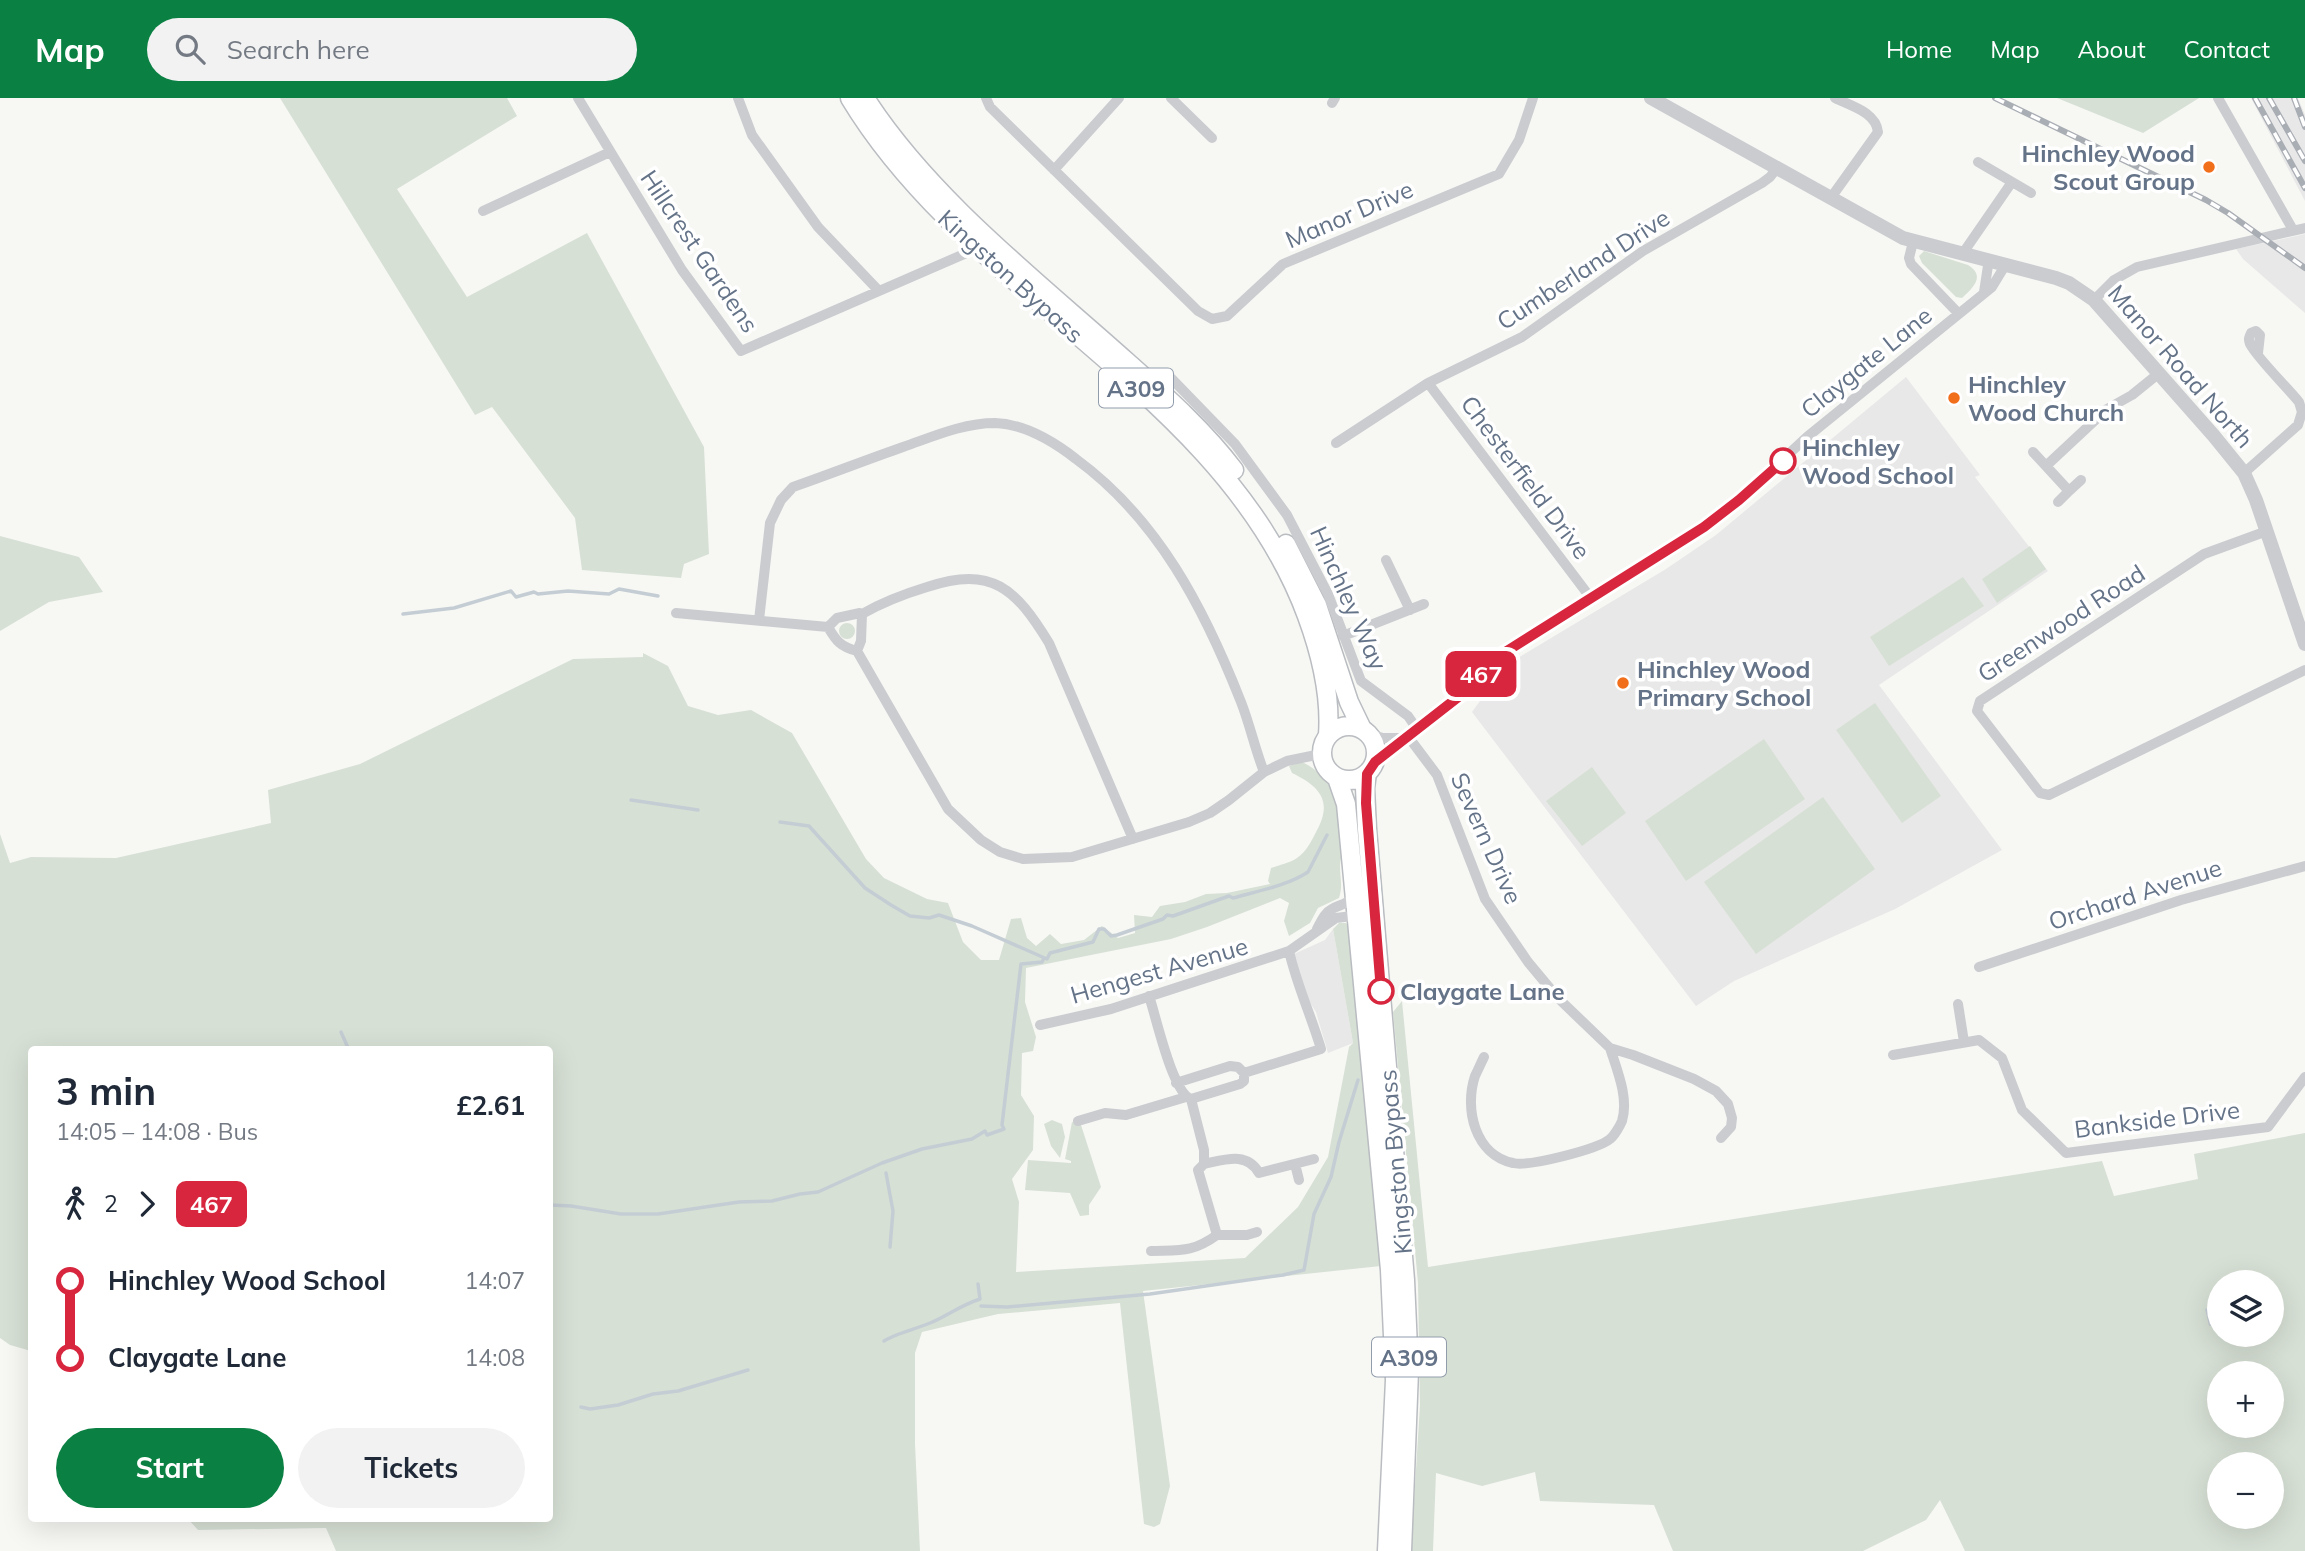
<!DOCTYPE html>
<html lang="en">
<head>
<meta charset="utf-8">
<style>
	:root { --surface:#fff; --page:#f2f2f3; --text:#1f2937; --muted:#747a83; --accent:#0b8043 }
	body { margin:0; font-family:Mulish,sans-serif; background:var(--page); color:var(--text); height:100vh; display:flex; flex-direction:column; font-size:26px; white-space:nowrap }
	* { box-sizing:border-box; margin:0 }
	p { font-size:23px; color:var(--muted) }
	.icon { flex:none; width:38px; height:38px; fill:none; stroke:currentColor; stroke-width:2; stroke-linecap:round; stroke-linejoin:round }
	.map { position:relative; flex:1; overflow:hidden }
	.drawer { position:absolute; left:28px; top:948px; width:525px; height:476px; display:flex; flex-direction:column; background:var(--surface); border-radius:7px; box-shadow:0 7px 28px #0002 }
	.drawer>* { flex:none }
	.badge { padding:0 14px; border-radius:10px; font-size:24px; line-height:46px }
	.fabs { position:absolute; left:2207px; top:1172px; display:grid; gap:14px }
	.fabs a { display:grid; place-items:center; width:77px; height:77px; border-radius:50%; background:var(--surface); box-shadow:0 7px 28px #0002; font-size:35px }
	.map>.badge { position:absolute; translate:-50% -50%; box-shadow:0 0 0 4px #fff }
	.legs { display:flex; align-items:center; gap:10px; height:77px; padding:0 28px; font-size:23px }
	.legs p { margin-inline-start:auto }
	.head { display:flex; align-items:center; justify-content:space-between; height:119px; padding:0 28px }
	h1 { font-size:38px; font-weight:700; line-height:52px }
	.cta { display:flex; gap:14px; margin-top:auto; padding:14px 28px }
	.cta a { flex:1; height:80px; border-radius:42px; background:var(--accent); color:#fff; font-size:28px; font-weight:700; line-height:80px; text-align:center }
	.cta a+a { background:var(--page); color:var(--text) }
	ul { padding:0 28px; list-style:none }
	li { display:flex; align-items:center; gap:24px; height:77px; font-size:26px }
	li i { display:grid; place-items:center; width:10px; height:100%; margin:0 9px; background:currentColor }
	li i::after { content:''; width:18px; height:18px; margin:-9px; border:5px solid; border-radius:50%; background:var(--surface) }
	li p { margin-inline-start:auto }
	li:first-child i { background:linear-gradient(#0000 50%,currentColor 0) }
	li:last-child i { background:linear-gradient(currentColor 50%,#0000 0) }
	header { display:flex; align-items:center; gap:42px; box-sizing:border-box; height:98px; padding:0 35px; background:var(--accent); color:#fff }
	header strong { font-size:33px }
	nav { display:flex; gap:38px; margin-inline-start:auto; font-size:24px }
	.search { width:490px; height:63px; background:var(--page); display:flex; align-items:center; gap:18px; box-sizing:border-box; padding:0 24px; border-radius:38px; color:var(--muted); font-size:26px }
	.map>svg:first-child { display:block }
</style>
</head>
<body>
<header>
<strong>Map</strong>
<div class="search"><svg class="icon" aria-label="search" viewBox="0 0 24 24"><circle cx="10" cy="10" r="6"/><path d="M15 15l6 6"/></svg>Search here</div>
<nav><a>Home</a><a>Map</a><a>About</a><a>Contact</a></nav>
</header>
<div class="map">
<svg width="2305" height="1453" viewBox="0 0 2305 1453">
	<rect width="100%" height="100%" fill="#f7f8f4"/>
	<path fill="#e8e8e8" d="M 2251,0 L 2298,0 L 2305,17 L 2305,103 Z
		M 2305,136 L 2305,215 L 2243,161 L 2236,151 Z
		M 1906,279 L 1980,377 L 1975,379 L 2048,473 L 1879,587 L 2002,752 L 1895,811 L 1734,883 L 1696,908 L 1472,614 L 1506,567 L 1666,471 L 1716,437 Z
		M 1333,831 L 1353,945 L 1328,955 L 1316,914 L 1307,900 L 1294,856 L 1325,842 Z"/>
	<path fill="#d7e0d5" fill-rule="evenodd" d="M 280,0 L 507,0 L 517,18 L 397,91 L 467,199 L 587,135 L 704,349 L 709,456 L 684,466 L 681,480 L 582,472 L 575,420 L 492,309 L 475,317 Z
		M 2057,0 L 2199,0 L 2143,35 Z
		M 1924,153 L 1968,167 C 1986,178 1973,190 1962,200 L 1956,199 L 1922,165 L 1919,158 Z
		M 0,438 L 79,459 L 103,494 L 49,504 L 0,533 Z
		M 2030,448 L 2046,471 L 1997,505 L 1982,481 Z
		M 1963,479 L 1984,508 L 1889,568 L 1870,539 Z
		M839 533a8 8 0 1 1 16 0a8 8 0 1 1-16 0Z
		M 643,555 L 668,568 L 688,608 L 718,617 L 751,612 L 792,635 L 866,761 L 884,780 L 927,801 L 948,805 L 963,844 L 981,862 L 999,862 L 1011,821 L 1021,820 L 1027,840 L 1036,848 L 1050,836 L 1061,846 L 1084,842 L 1102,828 L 1118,840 L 1135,835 L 1134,817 L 1152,819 L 1160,808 L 1185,804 L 1206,796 L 1227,795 L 1270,786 L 1268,783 L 1271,770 C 1279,767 1290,765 1297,760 C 1306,754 1311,744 1316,734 C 1333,704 1321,689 1292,675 L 1289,668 L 1302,664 C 1335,679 1342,712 1343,746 C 1343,754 1340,761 1340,768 C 1340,780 1343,788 1339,800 L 1318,810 L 1310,825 L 1289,838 L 1284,823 L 1289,805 L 1280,800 L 1207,829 L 1171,841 L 1026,870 L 1025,904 L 1036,939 L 1033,953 L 1022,955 L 1021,997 L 1034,1018 L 1033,1052 L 1012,1081 L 1019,1104 L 1016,1174 L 1245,1160 L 1298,1109 L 1328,1059 L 1349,949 L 1353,945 L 1333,831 L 1339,825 L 1346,825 L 1351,832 L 1381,1168 L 1143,1193 L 1170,1388 L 1160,1426 L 1154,1429 L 1144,1426 L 1120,1205 L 998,1216 L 922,1234 L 915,1255 L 915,1346 L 920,1453 L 336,1453 L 326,1430 L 198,1432 L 188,1421 L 550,1421 L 550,952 L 32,952 L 31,1253 L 10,1247 L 0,1240 L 0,736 L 10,765 L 31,759 L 116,760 L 271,725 L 268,692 L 360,666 L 573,561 L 643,559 Z
		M 1875,605 L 1941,698 L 1902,725 L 1836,632 Z
		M 1764,641 L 1805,701 L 1686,783 L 1645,723 Z
		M 1592,669 L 1626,715 L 1582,748 L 1546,703 Z
		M 1823,699 L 1875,771 L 1756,856 L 1704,784 Z
		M 1402,903 L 1428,1169 L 2102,1063 L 2114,1098 L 2198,1081 L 2194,1056 L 2305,1035 L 2305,1453 L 1965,1453 L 1940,1402 L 1926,1422 L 1863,1453 L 1673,1453 L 1654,1407 L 1540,1403 L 1535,1374 L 1482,1388 L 1436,1375 L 1433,1453 L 1411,1453 L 1420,1307 L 1418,1185 L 1393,914 ZM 2219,1185 L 2272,1185 L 2272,1237 L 2219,1237 ZM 2219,1276 L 2272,1276 L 2272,1328 L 2219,1328 ZM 2219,1367 L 2272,1367 L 2272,1419 L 2219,1419 Z
		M 1052,1022 L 1062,1026 L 1065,1039 L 1060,1060 L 1051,1048 L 1044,1026 Z
		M 1072,1024 L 1081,1027 L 1101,1089 L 1089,1107 L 1089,1117 L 1080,1118 L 1070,1095 L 1025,1092 L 1028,1062 L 1071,1065 L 1071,1063 L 1065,1061 Z"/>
	<path fill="#c5cdd4" d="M 2219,1205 L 2219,1226 L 2209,1228 L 2205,1211 Z"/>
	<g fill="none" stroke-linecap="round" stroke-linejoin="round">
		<path stroke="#c5cdd4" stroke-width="3.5" d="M 403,516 L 454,510 L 511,493 L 516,499 L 534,494 L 538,496 L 568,493 L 609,496 L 619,491 L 658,498
			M 631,702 L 698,712
			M 780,724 L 809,728 L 865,790 L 891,807 L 910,818 L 929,820 L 939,817 L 972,828 L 1047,861 L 1050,855 L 1093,844 L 1099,831 L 1104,831 L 1111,838 L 1117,837 L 1163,821 L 1167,817 L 1173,818 L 1229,798 L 1233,800 C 1257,793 1287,788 1308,774 L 1327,737
			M 341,934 L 349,952
			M 886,1075 L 893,1113 L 890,1149
			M 550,1107 L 571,1108 L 621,1116 L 658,1116 L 739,1104 L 772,1103 L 800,1096 L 818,1094 L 882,1065 L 922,1051 L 972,1041 L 985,1033 L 987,1037 L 1004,1031 L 1002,1027 L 1021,866 L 1042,864 L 1044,860
			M 981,1208 L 1007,1209 L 1150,1196 L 1283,1177 L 1304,1172 L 1314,1116 L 1331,1079 L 1339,1044 L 1358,982
			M 884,1243 C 894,1236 916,1231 930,1225 C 947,1218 961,1207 980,1201 L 978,1186
			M 581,1309 L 590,1311 L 618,1307 L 653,1296 L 678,1293 L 748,1272"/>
		<g stroke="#b9bcc0" stroke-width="21">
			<path id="trunk" d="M 850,0 C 970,199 1224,294 1307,518 C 1321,556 1331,596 1328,637
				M 865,0 C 929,100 1038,184 1126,263 C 1164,297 1203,331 1234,372
				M 1286,446 L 1317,507 L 1349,604 L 1362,631
				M1322 655a27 27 0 1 1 54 0a27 27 0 1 1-54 0Z
				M 1367,675 L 1365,690 L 1367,731 L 1405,1182 L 1409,1273 L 1402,1453
				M 1337,680 L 1346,706 L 1390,1172 L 1395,1282 L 1387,1453"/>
		</g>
		<path stroke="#caccd0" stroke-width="10" d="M 578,0 L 682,172 L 741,253 L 978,150
			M 738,0 L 752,37 L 818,129 L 878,192
			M 986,0 L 990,9 L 1198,213 L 1212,221 L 1227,218 L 1283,166 L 1499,76 L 1519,42 L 1533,0
			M 1171,0 L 1212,40
			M 2218,0 L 2293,132
			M 1332,5 L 1335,0
			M 1978,64 L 2031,95
			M 1054,72 L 1119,0
			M 1830,101 L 1878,34 C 1876,14 1851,8 1835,0
			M 483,113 L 610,54
			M 1913,144 L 1909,160 L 1911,166 L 1959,216
			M 1963,155 L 2012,84
			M 1984,194 L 1989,161
			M 2094,202 L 2114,182 L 2137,169 L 2305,130
			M 1171,280 L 1235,346 L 1287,417 L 1328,496 L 1361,583 L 1408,618 L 1417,631
			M 1428,285 L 1590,499
			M 1336,345 L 1428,285 L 1522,239 L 1643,153 L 1762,85 L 1770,79 L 1777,70
			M 2033,354 L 2069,393 L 2081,382
			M 2047,367 L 2107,311 L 2132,297 L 2158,276
			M 2244,375 L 2298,327 L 2302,314 L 2299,304 C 2287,289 2258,261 2250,246 C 2248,240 2249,240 2251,235 L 2256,233 L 2260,237 L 2258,255
			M 2058,404 L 2069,393
			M 2267,433 L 2204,456 L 1980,603 L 1977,613 L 2040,695 L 2049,697 L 2305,572
			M 1386,462 L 1410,512
			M 676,515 L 828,529 L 837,520 L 860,515 L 862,516 L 861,543 L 857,553 C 841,549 836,543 828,529
			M 862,516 C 883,504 904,496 927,489 C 992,467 1016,491 1049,545 L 1133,741
			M 759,522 L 770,425 L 781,402 L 793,389 C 830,376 866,362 903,349 C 932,339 963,325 995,325 C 1025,326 1053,343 1076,361 C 1158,421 1204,510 1241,604 C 1250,627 1255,651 1264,674
			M 1343,538 L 1424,506
			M 857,553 L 948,711 L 981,742 L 1000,754 L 1023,761 L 1072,759 L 1189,724 L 1210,715 L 1229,702 L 1264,674 L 1287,663 L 1321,656
			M 1369,636 L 1383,640 L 1404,640
			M 1407,637 L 1437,677 L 1485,801 L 1528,864 L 1558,900 L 1610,950 L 1633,957 L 1694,981 L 1716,993 L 1728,1006 L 1732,1020 L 1731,1029 L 1721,1040
			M 1375,664 L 1466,592 L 1499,558 L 1673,449 L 1739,402 L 1807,339 L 1992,189 L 2006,166
			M 1317,831 C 1321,824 1324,815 1332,811 C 1341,806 1346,807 1353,799
			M 1979,869 L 2181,802 L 2305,768
			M 1149,898 C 1156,918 1172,994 1191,1001 L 1204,1052 L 1204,1066 C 1224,1062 1247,1053 1259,1075 L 1314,1061
			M 1958,906 L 1964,944
			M 1040,927 L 1111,911 L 1289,853
			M 1893,957 L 1979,942 L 2002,960 L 2022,1012 L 2066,1055 L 2268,1029 L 2305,979
			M 1484,959 C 1481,965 1478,972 1475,978 C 1464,1011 1475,1057 1513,1065 C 1529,1069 1598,1051 1610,1041 C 1614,1038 1620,1028 1622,1023 C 1629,1000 1617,972 1610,950
			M 1176,985 L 1230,968 L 1238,969 L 1244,975 L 1321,951 C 1311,917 1297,888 1289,853 L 1336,820 L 1361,817
			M 1191,1001 L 1240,986 L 1244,983 L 1244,975
			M 1078,1023 L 1105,1015 L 1126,1017 L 1186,999
			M 1204,1066 L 1198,1072 L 1217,1137 L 1247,1137 L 1257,1134
			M 1295,1066 L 1299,1082
			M 1151,1153 C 1180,1152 1192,1155 1217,1137"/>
		<path stroke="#caccd0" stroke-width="14" d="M 1651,0 L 1903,140 L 2056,180 L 2069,185 L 2094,202 L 2214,338 L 2244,375 L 2256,402 L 2305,546"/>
		<use href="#trunk" stroke="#fff" stroke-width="18"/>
		<g stroke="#a9adb4" stroke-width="6">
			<path id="rail" d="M 1995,0 L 2206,102 L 2228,115 L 2305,170
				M 2255,0 L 2305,90
				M 2269,0 L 2305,63
				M 2294,0 L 2305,29"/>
		</g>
		<use href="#rail" stroke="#fff" stroke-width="3.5" stroke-dasharray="10" stroke-linecap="butt"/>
	</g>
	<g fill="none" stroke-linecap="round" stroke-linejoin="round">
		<g stroke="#fff" stroke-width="16">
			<path id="line-1" d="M 1381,893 L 1366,705 L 1367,676 L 1375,664 L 1466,593 L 1499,558 L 1704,429 L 1739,402 L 1783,363"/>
		</g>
		<use href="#line-1" stroke="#d7263d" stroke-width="10"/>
	</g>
	<g fill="#f16e1b" stroke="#fff" stroke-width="2.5">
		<circle cx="2209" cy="69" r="7"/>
		<circle cx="1954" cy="300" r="7"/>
		<circle cx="1623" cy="585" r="7"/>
	</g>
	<g fill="#fff" stroke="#d7263d" stroke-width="3.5">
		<circle cx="1783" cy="363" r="12"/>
		<circle cx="1381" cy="893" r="12"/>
	</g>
	<g text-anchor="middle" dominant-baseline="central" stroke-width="7" stroke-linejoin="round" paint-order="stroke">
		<g fill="#fff" stroke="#929dac" stroke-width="2">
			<rect x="1099" y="270.5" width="74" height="39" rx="5"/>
			<rect x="1372" y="1239.5" width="74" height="39" rx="5"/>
		</g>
		<g font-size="23" font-weight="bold" fill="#647388">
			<text x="1136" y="290">A309</text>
			<text x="1409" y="1259">A309</text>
		</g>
		<g font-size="24" font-weight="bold" fill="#647388" stroke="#fff" text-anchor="start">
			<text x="2195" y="55" text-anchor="end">Hinchley Wood<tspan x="2195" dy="28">Scout Group</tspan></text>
			<text x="1968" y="286">Hinchley<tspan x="1968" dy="28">Wood Church</tspan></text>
			<text x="1637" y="571">Hinchley Wood<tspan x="1637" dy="28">Primary School</tspan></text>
		</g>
		<g font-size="24" fill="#647388" stroke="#fff">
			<text transform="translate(1349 116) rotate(-23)">Manor Drive</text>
			<text transform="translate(700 153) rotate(56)">Hillcrest Gardens</text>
			<text transform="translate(1583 171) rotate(-33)">Cumberland Drive</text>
			<text transform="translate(1011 178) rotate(42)">Kingston Bypass</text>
			<text transform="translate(1866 264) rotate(-39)">Claygate Lane</text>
			<text transform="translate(2181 268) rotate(49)">Manor Road North</text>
			<text transform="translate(1526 379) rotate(53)">Chesterfield Drive</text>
			<text transform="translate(1349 500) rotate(66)">Hinchley Way</text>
			<text transform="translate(2061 525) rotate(-33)">Greenwood Road</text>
			<text transform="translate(1487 740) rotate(66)">Severn Drive</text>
			<text transform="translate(2135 796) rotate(-18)">Orchard Avenue</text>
			<text transform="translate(1159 872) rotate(-16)">Hengest Avenue</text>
			<text transform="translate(2157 1021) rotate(-7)">Bankside Drive</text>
			<text transform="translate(1395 1064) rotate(-95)">Kingston Bypass</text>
		</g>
		<g font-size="24" font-weight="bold" fill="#647388" stroke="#fff" text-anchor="start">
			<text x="1802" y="349">Hinchley<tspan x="1802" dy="28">Wood School</tspan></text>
			<text x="1400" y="893">Claygate Lane</text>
		</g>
	</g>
</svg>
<div class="fabs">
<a><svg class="icon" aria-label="layers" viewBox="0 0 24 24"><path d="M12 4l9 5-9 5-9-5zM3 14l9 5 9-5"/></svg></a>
<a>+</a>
<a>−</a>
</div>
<b class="badge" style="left:1481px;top:576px;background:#d7263d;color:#fff">467</b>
<section class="drawer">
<div class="head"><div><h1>3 min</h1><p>14:05 – 14:08 · Bus</p></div><b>£2.61</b></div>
<div class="legs"><svg class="icon" aria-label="walk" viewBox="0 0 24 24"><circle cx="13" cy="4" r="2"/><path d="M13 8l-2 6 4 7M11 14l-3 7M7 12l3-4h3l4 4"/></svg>2<svg class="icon" aria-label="forward" viewBox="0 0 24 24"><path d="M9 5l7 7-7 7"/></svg><b class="badge" style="background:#d7263d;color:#fff">467</b></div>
<ul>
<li><i style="color:#d7263d"></i><b>Hinchley Wood School</b><p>14:07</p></li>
<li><i style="color:#d7263d"></i><b>Claygate Lane</b><p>14:08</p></li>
</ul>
<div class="cta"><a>Start</a><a>Tickets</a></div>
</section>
</div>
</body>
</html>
